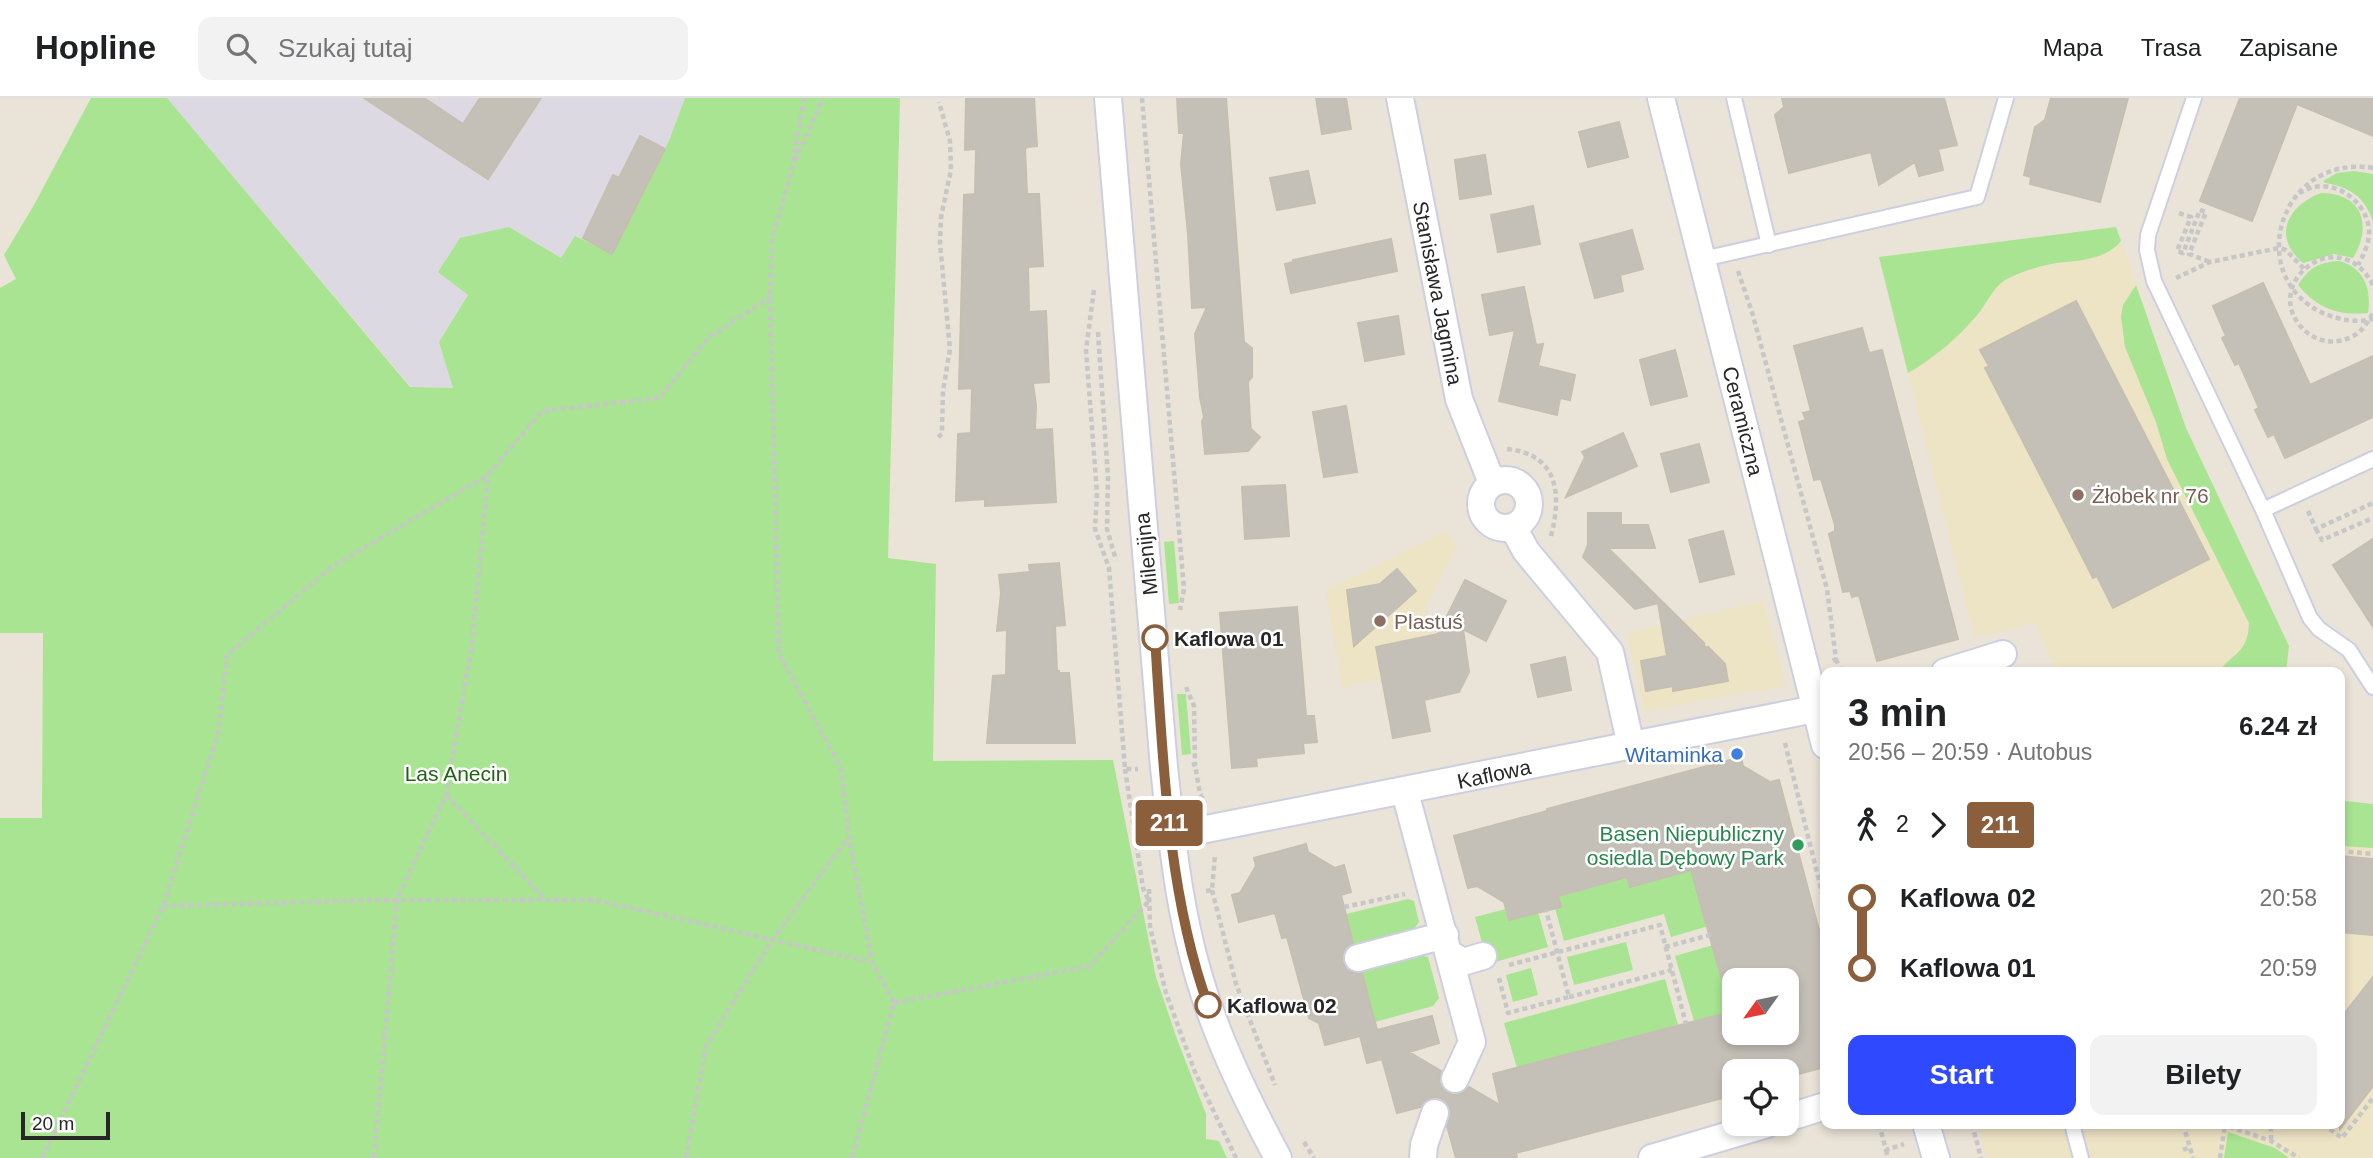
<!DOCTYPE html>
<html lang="pl">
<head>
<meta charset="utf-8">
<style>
	:root { --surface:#fff; --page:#f2f2f2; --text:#202124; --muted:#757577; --line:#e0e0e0; --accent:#2f49ff }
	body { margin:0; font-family:Helvetica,sans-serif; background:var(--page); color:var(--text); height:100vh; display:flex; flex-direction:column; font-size:26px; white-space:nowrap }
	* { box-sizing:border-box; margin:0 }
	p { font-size:23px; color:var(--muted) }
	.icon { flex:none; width:38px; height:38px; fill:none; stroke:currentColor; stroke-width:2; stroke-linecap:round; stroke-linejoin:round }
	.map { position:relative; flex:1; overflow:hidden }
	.sheet { position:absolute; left:1820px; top:569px; width:525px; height:462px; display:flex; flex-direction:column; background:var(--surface); border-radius:14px; box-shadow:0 4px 10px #0003 }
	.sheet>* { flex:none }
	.badge { padding:0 14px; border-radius:5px; font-size:24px; line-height:46px }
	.needle { width:46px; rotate:237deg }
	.tools { position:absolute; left:1722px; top:870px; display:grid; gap:14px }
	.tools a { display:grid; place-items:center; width:77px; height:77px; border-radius:14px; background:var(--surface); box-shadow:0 4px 10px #0003; font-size:35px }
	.scale { position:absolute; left:21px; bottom:18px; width:89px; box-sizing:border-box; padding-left:7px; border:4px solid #272727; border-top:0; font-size:19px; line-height:24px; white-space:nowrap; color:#272727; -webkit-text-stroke:5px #fff; paint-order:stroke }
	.map>.badge { position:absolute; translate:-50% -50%; box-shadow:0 0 0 4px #fff }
	.legs { display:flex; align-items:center; gap:10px; height:77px; padding:0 28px; font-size:23px }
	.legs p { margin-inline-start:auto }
	.headline { display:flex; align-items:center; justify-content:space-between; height:119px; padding:0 28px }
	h1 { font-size:38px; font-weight:700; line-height:52px }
	.primary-button { display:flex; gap:14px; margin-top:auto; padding:14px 28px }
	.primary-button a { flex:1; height:80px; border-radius:14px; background:var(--accent); color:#fff; font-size:28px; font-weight:700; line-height:80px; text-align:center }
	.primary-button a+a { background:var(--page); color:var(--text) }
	ul { padding:0 28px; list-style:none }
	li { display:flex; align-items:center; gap:24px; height:70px; font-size:26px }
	li i { display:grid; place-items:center; width:10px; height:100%; margin:0 9px; background:currentColor }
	li i::after { content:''; width:18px; height:18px; margin:-9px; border:5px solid; border-radius:50%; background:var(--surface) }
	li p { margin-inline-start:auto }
	li:first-child i { background:linear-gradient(#0000 50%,currentColor 0) }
	li:last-child i { background:linear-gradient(currentColor 50%,#0000 0) }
	header { display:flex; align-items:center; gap:42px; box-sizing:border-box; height:98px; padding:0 35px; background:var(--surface); border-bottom:2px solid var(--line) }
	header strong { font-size:33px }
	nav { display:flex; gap:38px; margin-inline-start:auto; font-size:24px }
	.search { width:490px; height:63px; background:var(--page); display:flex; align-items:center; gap:18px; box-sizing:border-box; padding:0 24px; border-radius:14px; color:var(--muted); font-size:26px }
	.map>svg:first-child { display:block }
</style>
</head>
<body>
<header>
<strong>Hopline</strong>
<div class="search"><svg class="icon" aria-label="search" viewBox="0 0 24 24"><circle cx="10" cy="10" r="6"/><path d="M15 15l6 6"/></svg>Szukaj tutaj</div>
<nav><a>Mapa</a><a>Trasa</a><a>Zapisane</a></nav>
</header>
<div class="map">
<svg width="2373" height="1060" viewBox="0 0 2373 1060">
	<rect width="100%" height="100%" fill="#eae3d7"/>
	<path fill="#dcd9e2" d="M 167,0 L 685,0 L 669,43 L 612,156 L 575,138 L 561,160 L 509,129 L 439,244 L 453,290 L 411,289 Z"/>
	<path fill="#ede3c5" d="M 2116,129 L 2186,330 L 2289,548 L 2286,574 L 2057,574 L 2034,525 L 1974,540 L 1879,159 Z
		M 1445,433 L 1457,448 L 1426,509 L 1439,570 L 1342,589 L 1326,492 Z
		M 1763,503 L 1786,588 L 1645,613 L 1627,535 Z
		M 2340,703 L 2373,706 L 2373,1060 L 1986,1060 L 1978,1026 L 2340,1026 Z"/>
	<path fill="#a8e491" d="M 91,0 L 167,0 L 410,289 L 453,290 L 439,244 L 468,197 L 438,174 L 460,140 L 509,129 L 561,160 L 575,138 L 612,156 L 669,43 L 685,0 L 900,0 L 888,460 L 936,466 L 933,663 L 1113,662 L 1156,879 L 1177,941 L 1206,1016 L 1206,1041 L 1219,1043 L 1227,1060 L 0,1060 L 0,720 L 42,720 L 43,535 L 0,535 L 0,190 L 16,181 L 4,157 L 34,107 Z
		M 2354,73 L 2373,76 L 2373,124 C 2365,99 2350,89 2325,85 L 2323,83 L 2337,75 Z
		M 2321,95 C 2362,95 2373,127 2353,160 L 2334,156 L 2303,165 C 2272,139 2287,108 2321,95 Z
		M 2116,129 L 2121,143 C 2101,166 2072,161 2046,167 C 2036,169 2013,177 2005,182 C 1992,191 1987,205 1978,216 C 1958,240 1934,260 1908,275 L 1879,159 Z
		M 2339,163 C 2364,169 2372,192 2368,215 C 2338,218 2317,210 2298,187 C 2309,170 2319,164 2339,163 Z
		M 2136,187 L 2186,330 L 2289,548 L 2286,574 L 2218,574 C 2235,554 2248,554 2249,525 L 2167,361 L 2156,324 L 2125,249 L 2121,218 L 2123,207 Z
		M 1174,443 L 1179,505 L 1169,506 L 1164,444 Z
		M 1177,596 L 1186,596 L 1191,656 L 1182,657 Z
		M 2345,703 L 2373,706 L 2373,750 L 2341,748 Z
		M 1691,772 L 1703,815 L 1712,827 L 1671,839 L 1664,816 L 1564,843 L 1555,810 L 1561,809 L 1558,798 L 1627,779 L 1630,788 Z
		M 1408,801 L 1414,803 L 1419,824 L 1414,831 L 1355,851 L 1346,816 Z
		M 1506,811 L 1538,814 L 1548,849 L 1488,866 L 1475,819 Z
		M 1626,844 L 1633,872 L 1574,887 L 1567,859 Z
		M 1717,846 L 1714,855 L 1731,914 L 1694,923 L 1675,858 Z
		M 1423,858 L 1428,859 L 1439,900 L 1433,908 L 1375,924 L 1361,873 Z
		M 1531,870 L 1538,897 L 1513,904 L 1506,877 Z
		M 1665,881 L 1678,927 L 1517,970 L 1504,925 Z
		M 2228,1034 L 2275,1050 L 2289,1060 L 2224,1060 Z"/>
	<path fill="#c5c0b7" stroke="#c5bfb1" stroke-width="2" d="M 364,0 L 424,0 L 463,26 L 480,0 L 541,0 L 488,81 Z
		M 966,0 L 1034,0 L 1037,48 L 1027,49 L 1025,51 L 1027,96 L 1039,96 L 1043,168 L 1028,169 L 1029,214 L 1046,213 L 1049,284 L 1033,285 L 1036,308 L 1035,332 L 1052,331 L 1056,404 L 985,408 L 985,401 L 956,403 L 958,336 L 971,335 L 972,290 L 959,291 L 964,97 L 975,96 L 976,51 L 965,52 Z
		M 1177,0 L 1226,0 L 1244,244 L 1252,250 L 1252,279 L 1248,284 L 1250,322 L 1251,331 L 1260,339 L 1248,353 L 1205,356 L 1202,323 L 1204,319 L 1200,299 L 1195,236 L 1207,209 L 1192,210 L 1188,136 L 1181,66 L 1184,35 L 1179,35 Z
		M 1316,0 L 1346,0 L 1351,31 L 1322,36 Z
		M 1782,0 L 1944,0 L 1957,47 L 1938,51 L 1943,72 L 1919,78 L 1915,64 L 1879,87 L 1871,54 L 1789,75 L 1775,17 L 1784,9 Z
		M 2051,0 L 2128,0 L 2100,104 L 2030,86 L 2031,79 L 2024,77 L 2035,29 L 2045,22 Z
		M 2240,0 L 2373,0 L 2373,38 L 2297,6 L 2252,123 L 2200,103 Z
		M 1619,24 L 1628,59 L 1588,69 L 1579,34 Z
		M 640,38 L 665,51 L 612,156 L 583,140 L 613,77 L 619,80 Z
		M 1485,57 L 1491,96 L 1460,101 L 1455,62 Z
		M 1308,73 L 1315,105 L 1277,112 L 1270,80 Z
		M 1533,108 L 1540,146 L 1498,154 L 1491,117 Z
		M 1632,132 L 1643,171 L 1620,177 L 1623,193 L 1595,200 L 1580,146 Z
		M 1391,141 L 1397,173 L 1291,195 L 1285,166 L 1293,164 L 1293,162 Z
		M 2263,185 L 2310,287 L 2373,258 L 2373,319 L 2285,360 L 2274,336 L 2268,339 L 2255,312 L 2259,310 L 2239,265 L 2235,267 L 2222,240 L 2226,238 L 2213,208 Z
		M 1524,189 L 1536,247 L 1543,246 L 1538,268 L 1575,277 L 1570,302 L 1560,300 L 1557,317 L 1499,303 L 1515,232 L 1490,237 L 1482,197 Z
		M 2076,203 L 2209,461 L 2113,510 L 2097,478 L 2093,480 L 2065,425 L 1985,270 L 1989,268 L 1980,252 Z
		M 1398,218 L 1404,256 L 1365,263 L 1358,225 Z
		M 1862,230 L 1869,255 L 1882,252 L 1958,541 L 1877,563 L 1859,497 L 1852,499 L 1850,493 L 1843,494 L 1829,436 L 1835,433 L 1835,427 L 1821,381 L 1814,382 L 1799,324 L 1806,322 L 1803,315 L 1811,313 L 1794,248 Z
		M 1675,252 L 1687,298 L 1651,307 L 1640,262 Z
		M 1346,308 L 1357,374 L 1324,379 L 1313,314 Z
		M 1623,335 L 1637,368 L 1566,399 L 1585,359 L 1582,354 Z
		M 1699,346 L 1709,384 L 1671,394 L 1661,356 Z
		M 1285,387 L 1289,438 L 1245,441 L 1242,389 Z
		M 1588,415 L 1621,415 L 1621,427 L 1648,427 L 1655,450 L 1608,450 L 1704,545 L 1705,550 L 1708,549 L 1725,566 L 1728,583 L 1673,593 L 1673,588 L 1646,593 L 1641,563 L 1667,558 L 1658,505 L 1635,511 L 1583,459 L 1588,447 Z
		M 1723,433 L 1734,476 L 1700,484 L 1689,442 Z
		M 2373,441 L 2373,529 L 2333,467 Z
		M 1059,465 L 1065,527 L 1055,528 L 1057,573 L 1059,573 L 1059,575 L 1069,575 L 1075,645 L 987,645 L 993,578 L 1006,577 L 1007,532 L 997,533 L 1001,495 L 999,477 L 1030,474 L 1029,467 Z
		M 1397,471 L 1416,493 L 1354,548 L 1347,492 L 1380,486 Z
		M 1465,482 L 1506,503 L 1486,543 L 1463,531 L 1469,574 L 1459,594 L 1424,602 L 1430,633 L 1393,640 L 1376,549 L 1438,536 Z
		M 1297,509 L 1306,618 L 1314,618 L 1317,644 L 1303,645 L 1304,655 L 1256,660 L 1257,668 L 1232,670 L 1220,515 Z
		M 1565,559 L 1571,592 L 1538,599 L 1531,567 Z
		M 1741,659 L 1743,668 L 1770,684 L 1779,682 L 1825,855 L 1825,969 L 1787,979 L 1787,973 L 1734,973 L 1734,997 L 1516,1055 L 1517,1060 L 1456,1060 L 1447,1028 L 1451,1013 L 1446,1004 L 1439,1000 L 1431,1000 L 1424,1004 L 1420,1009 L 1397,1015 L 1382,961 L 1367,965 L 1360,938 L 1325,947 L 1319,925 L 1309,920 L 1287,839 L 1282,840 L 1275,815 L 1239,824 L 1232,797 L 1240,795 L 1256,768 L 1254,760 L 1306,746 L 1308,754 L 1335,770 L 1344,767 L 1351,794 L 1341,797 L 1353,845 L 1346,849 L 1343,857 L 1343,863 L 1347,872 L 1355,875 L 1362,875 L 1377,932 L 1432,918 L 1439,945 L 1409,954 L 1441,973 L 1439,983 L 1442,990 L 1448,995 L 1457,997 L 1469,989 L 1500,1007 L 1493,976 L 1734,913 L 1734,934 L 1787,934 L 1787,882 L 1722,882 L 1691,772 L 1630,789 L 1627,779 L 1558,798 L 1561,809 L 1509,822 L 1504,804 L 1477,788 L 1468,790 L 1454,738 L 1547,713 L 1547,711 Z
		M 2340,758 L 2373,761 L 2373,837 L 2340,834 Z
		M 2373,879 L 2373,988 L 2340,1031 L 2340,921 Z"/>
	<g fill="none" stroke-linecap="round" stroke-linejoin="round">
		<g stroke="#cdcfe1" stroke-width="18">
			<path id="service" d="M 1734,0 L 1769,147
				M 2194,0 L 2148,137 L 2147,152 L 2154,183 L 2263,412 L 2373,361
				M 1703,161 L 1977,99 L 2006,0
				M 2263,412 L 2310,520 L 2319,531 L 2349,552 L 2373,589
				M 2072,1026 L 2081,1060"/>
		</g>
		<g stroke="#cdcfe1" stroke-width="30">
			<path id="minor" d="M 1108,0 L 1164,669 C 1172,745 1180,822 1204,895 C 1222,952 1250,1008 1278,1060
				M 1400,0 L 1459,301 L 1492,385
				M 1661,0 L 1825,647
				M1481 406a24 24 0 1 1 48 0a24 24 0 1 1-48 0Z
				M 1513,429 L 1526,453 L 1610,554 L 1631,648
				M 1945,574 L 2003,556
				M 1405,694 L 1472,944 L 1455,981
				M 1171,738 L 1825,609
				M 1450,856 L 1463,864 L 1483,858
				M 1358,860 L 1445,837
				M 1787,1020 L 1825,1008
				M 1926,1026 L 1936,1060
				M 1423,1060 L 1424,1047 L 1435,1015
				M 1652,1060 L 1767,1026"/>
		</g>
		<path stroke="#c7c7c7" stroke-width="4.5" stroke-dasharray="5 3.5" stroke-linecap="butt" d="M 804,0 L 792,70 L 772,142 L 770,199 L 779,556 L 841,670 L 849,739 L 872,864 L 894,905 L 852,1060
			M 1142,0 L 1184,491 L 1180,512
			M 795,63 L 823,0
			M 2373,70 C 2279,55 2242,180 2325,216 C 2341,222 2357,225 2373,221
			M 2299,95 C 2304,93 2309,90 2314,89 C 2340,84 2366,105 2369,131 C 2370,144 2364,156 2358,167
			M 2179,115 L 2191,119 L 2177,153 L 2183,155 L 2200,112 L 2206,114 L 2189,156 L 2210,164
			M 1738,173 L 1752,214 L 1827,491 L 1836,561 L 1830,564
			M 2176,180 L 2210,164 L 2279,150 L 2286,152 L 2304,171
			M 2373,187 C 2339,122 2259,186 2303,231 C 2312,240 2325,245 2338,243 C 2355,241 2366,230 2373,214
			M 1094,192 L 1086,252 L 1097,395 L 1095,431 L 1109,470 L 1125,671 L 1138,671
			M 1098,234 L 1108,379 L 1107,431 L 1116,462
			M 938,339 L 942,336 L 942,331 L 943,293 L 950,251 L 940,145 L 941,119 L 951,72 L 950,43 L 939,4
			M 1507,351 C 1558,356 1562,396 1551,438
			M 2308,413 L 2316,431 L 2373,405
			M 2316,431 L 2322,442 L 2373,420
			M 1836,561 L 1841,574
			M 1186,589 L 1194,608 L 1195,666
			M 1785,645 L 1825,807
			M 1192,667 L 1195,666 L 1200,696 L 1205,705
			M 1125,671 L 1143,790 L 1148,801
			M 446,697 L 545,801
			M 2340,753 L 2373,756
			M 1149,791 L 1150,829 L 1166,895 L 1195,974 L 1236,1060
			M 1212,792 L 1236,886 L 1275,987
			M 1206,793 L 1212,792 L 1215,757
			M 163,808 L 376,802 L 595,802 L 872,864
			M 1344,809 L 1405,796
			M 1665,849 L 1714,836
			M 1509,867 L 1660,827 L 1686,926
			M 1499,880 L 1508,915 L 1569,899 L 1546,812
			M 1569,899 L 1672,872
			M 894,905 L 1090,868 L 1148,804
			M 1879,1026 L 1886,1052 L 1904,1046
			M 1972,1026 L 1981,1060
			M 2183,1026 L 2193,1060
			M 2221,1026 L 2271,1043 L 2299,1060
			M 2323,1026 L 2342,1040 L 2373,1000
			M 2271,1042 L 2271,1026
			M 1304,1044 L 1314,1060
			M 1886,1052 L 1888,1060
			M 2183,1052 L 2190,1049
			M 42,1060 L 163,808 L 218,636 L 227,557 L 333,468 L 488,377 L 542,313 L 659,300 L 708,240 L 770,199
			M 374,1060 L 397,801 L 446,697 L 472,545 L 488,377
			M 686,1060 L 706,948 L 772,842 L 848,740
			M 2220,1060 L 2225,1027"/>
		<use href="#service" stroke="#fff" stroke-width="14"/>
		<use href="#minor" stroke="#fff" stroke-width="26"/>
	</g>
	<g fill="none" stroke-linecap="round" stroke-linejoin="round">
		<g stroke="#fff" stroke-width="16">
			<path id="line-1" d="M 1155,540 C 1163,660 1167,794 1208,907"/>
		</g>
		<use href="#line-1" stroke="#8b5e3c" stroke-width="10"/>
	</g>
	<g fill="#8d6e63" stroke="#fff" stroke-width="2.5">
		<circle cx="2078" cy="397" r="7"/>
		<circle cx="1380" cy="523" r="7"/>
	</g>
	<g fill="#fff" stroke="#8b5e3c" stroke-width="3.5">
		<circle cx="1155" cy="540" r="12"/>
		<circle cx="1208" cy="907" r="12"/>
	</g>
	<circle fill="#3f7fe0" stroke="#fff" stroke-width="2.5" cx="1737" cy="656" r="7"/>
	<circle fill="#2e9e5b" stroke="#fff" stroke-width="2.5" cx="1798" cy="747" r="7"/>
	<g text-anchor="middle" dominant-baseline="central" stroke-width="5" stroke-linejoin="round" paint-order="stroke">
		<g font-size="21" fill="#272727" stroke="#fff">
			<text transform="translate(1438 195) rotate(79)">Stanisława Jagmina</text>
			<text transform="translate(1743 323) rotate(76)">Ceramiczna</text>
			<text transform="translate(1146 456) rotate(-96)">Milenijna</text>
			<text transform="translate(1494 676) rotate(-12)">Kaflowa</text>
		</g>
		<g font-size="21" fill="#785e54" stroke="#fff" text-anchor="start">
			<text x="2092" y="397">Żłobek nr 76</text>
			<text x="1394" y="523">Plastuś</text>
		</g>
		<g font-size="21" font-weight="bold" fill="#272727" stroke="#fff" text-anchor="start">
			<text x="1174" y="540">Kaflowa 01</text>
			<text x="1227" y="907">Kaflowa 02</text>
		</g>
		<g font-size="21" fill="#366cbe" stroke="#fff" text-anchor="end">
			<text x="1723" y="656">Witaminka</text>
		</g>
		<g font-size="21" fill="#226416" stroke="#fff">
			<text x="456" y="675">Las Anecin</text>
		</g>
		<g font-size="21" fill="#27864d" stroke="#fff" text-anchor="end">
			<text x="1784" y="735">Basen Niepubliczny<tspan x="1784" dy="24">osiedla Dębowy Park</tspan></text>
		</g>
	</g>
</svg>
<div class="tools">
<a><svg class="needle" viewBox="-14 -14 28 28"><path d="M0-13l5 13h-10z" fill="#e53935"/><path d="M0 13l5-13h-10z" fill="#757577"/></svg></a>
<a><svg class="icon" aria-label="locate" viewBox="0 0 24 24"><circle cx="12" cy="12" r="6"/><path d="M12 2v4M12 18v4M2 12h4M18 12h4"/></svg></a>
</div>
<div class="scale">20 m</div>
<b class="badge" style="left:1169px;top:725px;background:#8b5e3c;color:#fff">211</b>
<section class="sheet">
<div class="headline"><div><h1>3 min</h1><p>20:56 – 20:59 · Autobus</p></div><b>6.24 zł</b></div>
<div class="legs"><svg class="icon" aria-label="walk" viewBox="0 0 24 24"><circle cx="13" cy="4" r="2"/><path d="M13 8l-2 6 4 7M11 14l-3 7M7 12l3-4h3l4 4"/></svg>2<svg class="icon" aria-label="forward" viewBox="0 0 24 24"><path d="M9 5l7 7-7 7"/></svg><b class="badge" style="background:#8b5e3c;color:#fff">211</b></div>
<ul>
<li><i style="color:#8b5e3c"></i><b>Kaflowa 02</b><p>20:58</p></li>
<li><i style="color:#8b5e3c"></i><b>Kaflowa 01</b><p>20:59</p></li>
</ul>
<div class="primary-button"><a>Start</a><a>Bilety</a></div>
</section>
</div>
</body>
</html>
